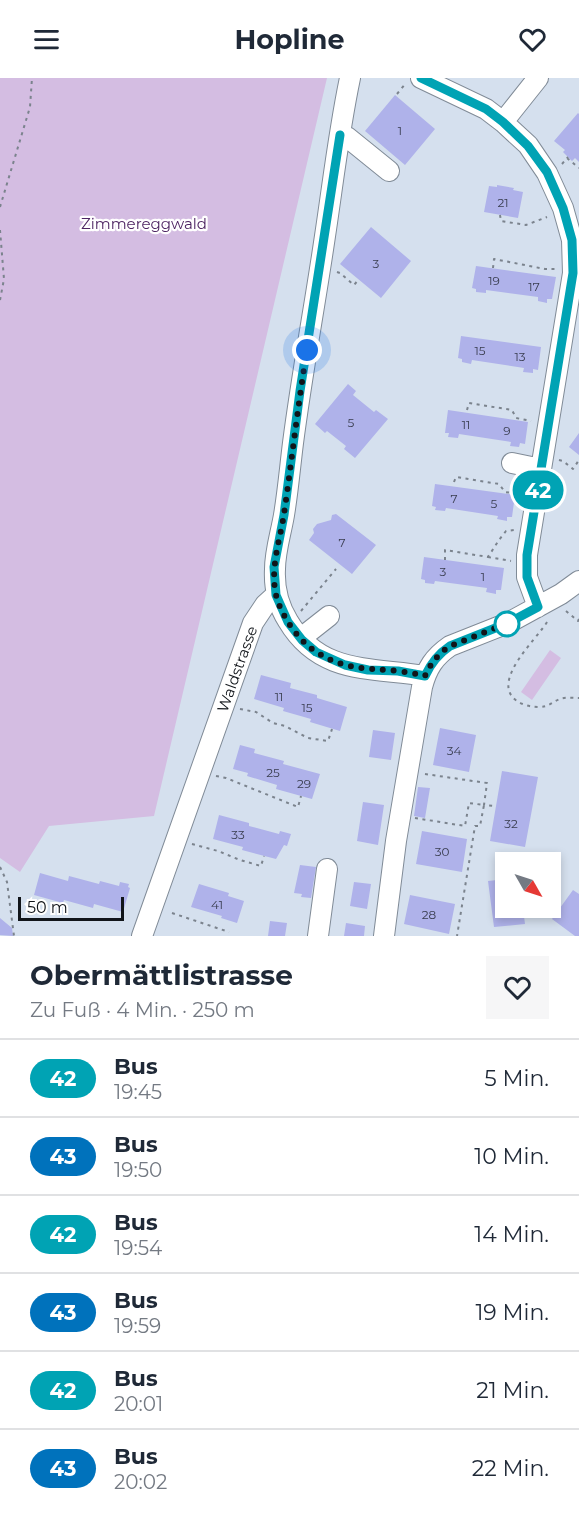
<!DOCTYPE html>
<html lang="de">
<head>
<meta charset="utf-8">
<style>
	:root { --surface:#fff; --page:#f6f6f7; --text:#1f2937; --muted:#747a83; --line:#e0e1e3 }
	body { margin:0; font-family:Montserrat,sans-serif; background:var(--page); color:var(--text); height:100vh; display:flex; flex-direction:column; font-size:22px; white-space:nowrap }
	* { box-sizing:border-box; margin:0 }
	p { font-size:20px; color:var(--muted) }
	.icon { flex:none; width:33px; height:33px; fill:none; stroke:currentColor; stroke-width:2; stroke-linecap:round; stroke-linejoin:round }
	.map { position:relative; height:858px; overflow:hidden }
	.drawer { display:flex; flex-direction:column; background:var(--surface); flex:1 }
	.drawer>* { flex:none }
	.badge { padding:0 12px; border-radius:20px; font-size:21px; line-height:39px }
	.needle { width:39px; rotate:129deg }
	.buttons { position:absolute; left:495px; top:774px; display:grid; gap:12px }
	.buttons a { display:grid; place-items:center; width:66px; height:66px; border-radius:0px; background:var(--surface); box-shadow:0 3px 9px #0003; font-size:30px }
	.scale { position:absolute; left:18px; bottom:15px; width:106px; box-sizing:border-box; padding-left:6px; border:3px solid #11151a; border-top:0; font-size:16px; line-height:21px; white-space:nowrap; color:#11151a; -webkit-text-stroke:4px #fff; paint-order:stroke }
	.you { position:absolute; width:30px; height:30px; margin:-15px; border:4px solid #fff; border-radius:50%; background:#1a73e8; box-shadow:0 0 0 9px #1a73e833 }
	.map>.badge { position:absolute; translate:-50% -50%; box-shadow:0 0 0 3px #fff }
	.round { display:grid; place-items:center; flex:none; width:63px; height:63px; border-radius:0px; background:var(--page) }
	.overview { display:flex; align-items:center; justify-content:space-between; height:102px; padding:0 30px }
	h1 { font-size:28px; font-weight:700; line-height:45px }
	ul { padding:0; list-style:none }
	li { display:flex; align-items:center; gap:18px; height:78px; padding:0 30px; border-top:2px solid var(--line) }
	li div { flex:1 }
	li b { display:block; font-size:22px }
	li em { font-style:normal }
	li .badge { min-width:66px; font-weight:700; text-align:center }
	header { display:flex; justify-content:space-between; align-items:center; height:78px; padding:0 30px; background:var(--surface); font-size:27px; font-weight:700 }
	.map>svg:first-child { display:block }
</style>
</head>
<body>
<header><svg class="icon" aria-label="menu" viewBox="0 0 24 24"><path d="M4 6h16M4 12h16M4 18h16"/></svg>Hopline<svg class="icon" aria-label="heart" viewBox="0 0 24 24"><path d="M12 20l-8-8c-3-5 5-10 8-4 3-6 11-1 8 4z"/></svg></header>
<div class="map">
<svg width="579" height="858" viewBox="0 0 579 858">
	<rect width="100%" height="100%" fill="#d5e0ee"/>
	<path fill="#d4bde2" d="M 0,0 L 327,0 L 154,738 L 49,748 L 20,794 L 0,780 Z
		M 550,572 L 561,580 L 532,622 L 521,614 Z"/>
	<path fill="#afb2ea" d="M 395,17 L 435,51 L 405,87 L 365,53 Z
		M 578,35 L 579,36 L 579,84 L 575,80 L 572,83 L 563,74 L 565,72 L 554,63 Z
		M 497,107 L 514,110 L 513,112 L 523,114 L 518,140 L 484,134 L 489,108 L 497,109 Z
		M 371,149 L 411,183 L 381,220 L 340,186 Z
		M 476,188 L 556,199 L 552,221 L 547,221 L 547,225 L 538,223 L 538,219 L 486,212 L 486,215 L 476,214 L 476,211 L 472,210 Z
		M 461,258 L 541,269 L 538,292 L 533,291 L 533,295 L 523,294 L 524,290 L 472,282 L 471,286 L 462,284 L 462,281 L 458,280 Z
		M 348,306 L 356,313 L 353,317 L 374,334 L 376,332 L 388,341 L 355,380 L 344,371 L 346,368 L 327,353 L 325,355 L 315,346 Z
		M 448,332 L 528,344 L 525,366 L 520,365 L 519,369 L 510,368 L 511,364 L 459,356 L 458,360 L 448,359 L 449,355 L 445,355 Z
		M 579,355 L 579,377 L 569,369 Z
		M 435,406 L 515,417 L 512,439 L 507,439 L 507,443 L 497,441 L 498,438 L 446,430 L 445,433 L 435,432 L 436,429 L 432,428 Z
		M 336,436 L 376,467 L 352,496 L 309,462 L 314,455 L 313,451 L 317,446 L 331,442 L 332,437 Z
		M 424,479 L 504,490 L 501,512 L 496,512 L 496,516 L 486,514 L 487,510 L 435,503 L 434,506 L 425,505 L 425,502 L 421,501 Z
		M 261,597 L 291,605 L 290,610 L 317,617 L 317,620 L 347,629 L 340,653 L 310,644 L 311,641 L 283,633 L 284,630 L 254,621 Z
		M 440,650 L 476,657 L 469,694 L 433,687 Z
		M 373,652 L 395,655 L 391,682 L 369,679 Z
		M 240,667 L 255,671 L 254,675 L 284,683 L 283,686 L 320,696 L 312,721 L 276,711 L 277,707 L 247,698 L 248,695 L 233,691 Z
		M 502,693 L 538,699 L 525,769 L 490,763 Z
		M 418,709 L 430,710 L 425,740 L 414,738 Z
		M 363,724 L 384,727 L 378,767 L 357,763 Z
		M 219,737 L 249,745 L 249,748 L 279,756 L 280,753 L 291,756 L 287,768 L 284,767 L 276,781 L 242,772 L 243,769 L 213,761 Z
		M 422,753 L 467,761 L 462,794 L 416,786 Z
		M 300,787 L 316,789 L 311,820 L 301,819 L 302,816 L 294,815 Z
		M 40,795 L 68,803 L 69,798 L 99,806 L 100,803 L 119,808 L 120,804 L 129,806 L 128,809 L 130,810 L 123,834 L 94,826 L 93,830 L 64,822 L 63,825 L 34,817 Z
		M 506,801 L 506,830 L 523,830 L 525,846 L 494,849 L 488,803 Z
		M 354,804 L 371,806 L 367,831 L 350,828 Z
		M 199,806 L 229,815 L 228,818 L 244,823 L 237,845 L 221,840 L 222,838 L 191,829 Z
		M 573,812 L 579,816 L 579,858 L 575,858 L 552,841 Z
		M 410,817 L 455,826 L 449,856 L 404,846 Z
		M 0,840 L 12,850 L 13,858 L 0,857 Z
		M 270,843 L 287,845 L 285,858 L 268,858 Z
		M 346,845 L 365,848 L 364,858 L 344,858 Z"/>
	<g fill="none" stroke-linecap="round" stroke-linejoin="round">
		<g stroke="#808b97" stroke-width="22">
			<path id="minor" d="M 350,0 C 339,52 333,105 325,158 C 315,227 302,295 293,365 C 290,389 288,413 284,437 C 281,455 275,473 275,491 C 274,510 278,527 288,543 C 320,597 371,589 425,598
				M 421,0 L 486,31 L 503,44 L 528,67 L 547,95 L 563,130 L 572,162 L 573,195 L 527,477 L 527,499 L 538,529
				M 503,44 L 538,0
				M 340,57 L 347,59 L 389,93
				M 512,385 L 541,391
				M 301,560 L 329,538
				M 142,858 L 253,545 L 265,527 L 276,517
				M 318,858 L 327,791
				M 384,858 L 396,763 L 422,609 C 427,590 434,579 450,568 L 508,545 L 561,516 L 579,503"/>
		</g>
		<path stroke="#7b838d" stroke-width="2" stroke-dasharray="3 4.5" stroke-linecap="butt" d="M 397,16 L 406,5
			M 567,80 L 579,90
			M 562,86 L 568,79
			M 0,129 L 30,29 L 32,0
			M 500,137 L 501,143 L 526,147 L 547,139
			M 0,152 L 4,201 L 0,222
			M 493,190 L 494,181 L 545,191 L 556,191
			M 337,194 L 340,195 L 354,207 L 359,201
			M 467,332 L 469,325 L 512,332 L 516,340 L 531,343
			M 559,382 L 563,383 L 573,391 L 579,382
			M 454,404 L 456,399 L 499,406 L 505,414 L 519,416
			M 488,479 L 511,483
			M 445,482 L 445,472 L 488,479 L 499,462 L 506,453 L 514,452
			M 301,533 L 336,491
			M 566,533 L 578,543 L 579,541
			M 547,544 C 537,561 489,604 517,623 C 523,627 531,629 539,629 C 549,629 552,624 560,621 C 565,619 573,620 579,620
			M 240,631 L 256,634 L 273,645 L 285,648 L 308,660 L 328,663 L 332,651
			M 425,696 L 487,705 L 484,727 L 496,728
			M 216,698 L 226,700 L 298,729 L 301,718
			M 415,740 L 465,748 L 469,725 L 484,727 L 480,748 L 475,748 L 457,858
			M 192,766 L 218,773 L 240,782 L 261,788 L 264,778
			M 0,789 L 7,804 L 14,858
			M 172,835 L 229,854"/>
		<use href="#minor" stroke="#fff" stroke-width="20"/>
	</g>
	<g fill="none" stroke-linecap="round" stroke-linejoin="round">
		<g stroke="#fff" stroke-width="14">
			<path id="line" d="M 340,57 L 300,313 L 284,437 L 274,489 L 276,517 L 288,544 L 302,562 L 316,574 L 345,587 L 368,592 L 398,593 L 425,598 C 431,585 438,576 450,568 L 508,545 L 538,529 L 527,499 L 527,477 L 573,195 L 572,162 L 563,130 L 547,94 L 528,68 L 503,44 L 486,31 L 421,0"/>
		</g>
		<use href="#line" stroke="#00a3b4" stroke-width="9"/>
		<path stroke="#11151a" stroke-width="6" stroke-dasharray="0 10.8" d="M 307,272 C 298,326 292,381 284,436 C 280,462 270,490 276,517 C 281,538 300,565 318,575 C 345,592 367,590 398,593 C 407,594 416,596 425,598 C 431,585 438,576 450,568 L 508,545 L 507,546"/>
	</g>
	<circle fill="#fff" stroke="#00a3b4" stroke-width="3" cx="507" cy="546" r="12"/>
	<g text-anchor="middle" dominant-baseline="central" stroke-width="4.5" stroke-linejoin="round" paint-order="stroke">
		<g font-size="12" fill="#383c4e">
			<text x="400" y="52">1</text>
			<text x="503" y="124">21</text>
			<text x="376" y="185">3</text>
			<text x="494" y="202">19</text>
			<text x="534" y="208">17</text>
			<text x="480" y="272">15</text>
			<text x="520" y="278">13</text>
			<text x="351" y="344">5</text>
			<text x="466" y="346">11</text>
			<text x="507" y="352">9</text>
			<text x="454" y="420">7</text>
			<text x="494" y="425">5</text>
			<text x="342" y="464">7</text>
			<text x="443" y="493">3</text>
			<text x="483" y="498">1</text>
			<text x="279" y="618">11</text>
			<text x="307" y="629">15</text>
			<text x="454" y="672">34</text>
			<text x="273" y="694">25</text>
			<text x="304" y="705">29</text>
			<text x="511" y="745">32</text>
			<text x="238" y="756">33</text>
			<text x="442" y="773">30</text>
			<text x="217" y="826">41</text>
			<text x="429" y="836">28</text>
		</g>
		<g font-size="15" fill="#4d2462" stroke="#fff">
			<text x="144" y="145">Zimmereggwald</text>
		</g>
		<g font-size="15" fill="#11151a" stroke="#fff">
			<text transform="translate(237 591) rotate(-70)">Waldstrasse</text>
		</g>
	</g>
</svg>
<div class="buttons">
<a><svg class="needle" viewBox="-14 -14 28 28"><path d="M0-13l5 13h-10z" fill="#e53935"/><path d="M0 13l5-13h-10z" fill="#747a83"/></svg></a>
</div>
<div class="scale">50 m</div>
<div class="you" style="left:307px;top:272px"></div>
<b class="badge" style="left:538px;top:412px;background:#00a3b4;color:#fff">42</b>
</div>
<section class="drawer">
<div class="overview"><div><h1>Obermättlistrasse</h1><p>Zu Fuß · 4 Min. · 250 m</p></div><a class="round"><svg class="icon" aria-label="heart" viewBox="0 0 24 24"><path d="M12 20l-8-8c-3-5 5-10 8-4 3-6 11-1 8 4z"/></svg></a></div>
<ul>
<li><span class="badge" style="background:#00a3b4;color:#fff">42</span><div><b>Bus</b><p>19:45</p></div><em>5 Min.</em></li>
<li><span class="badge" style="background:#0072bc;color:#fff">43</span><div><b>Bus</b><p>19:50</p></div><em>10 Min.</em></li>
<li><span class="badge" style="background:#00a3b4;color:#fff">42</span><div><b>Bus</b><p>19:54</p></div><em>14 Min.</em></li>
<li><span class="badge" style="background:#0072bc;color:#fff">43</span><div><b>Bus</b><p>19:59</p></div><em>19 Min.</em></li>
<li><span class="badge" style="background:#00a3b4;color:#fff">42</span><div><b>Bus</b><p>20:01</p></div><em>21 Min.</em></li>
<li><span class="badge" style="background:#0072bc;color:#fff">43</span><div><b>Bus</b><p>20:02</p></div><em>22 Min.</em></li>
</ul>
</section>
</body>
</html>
